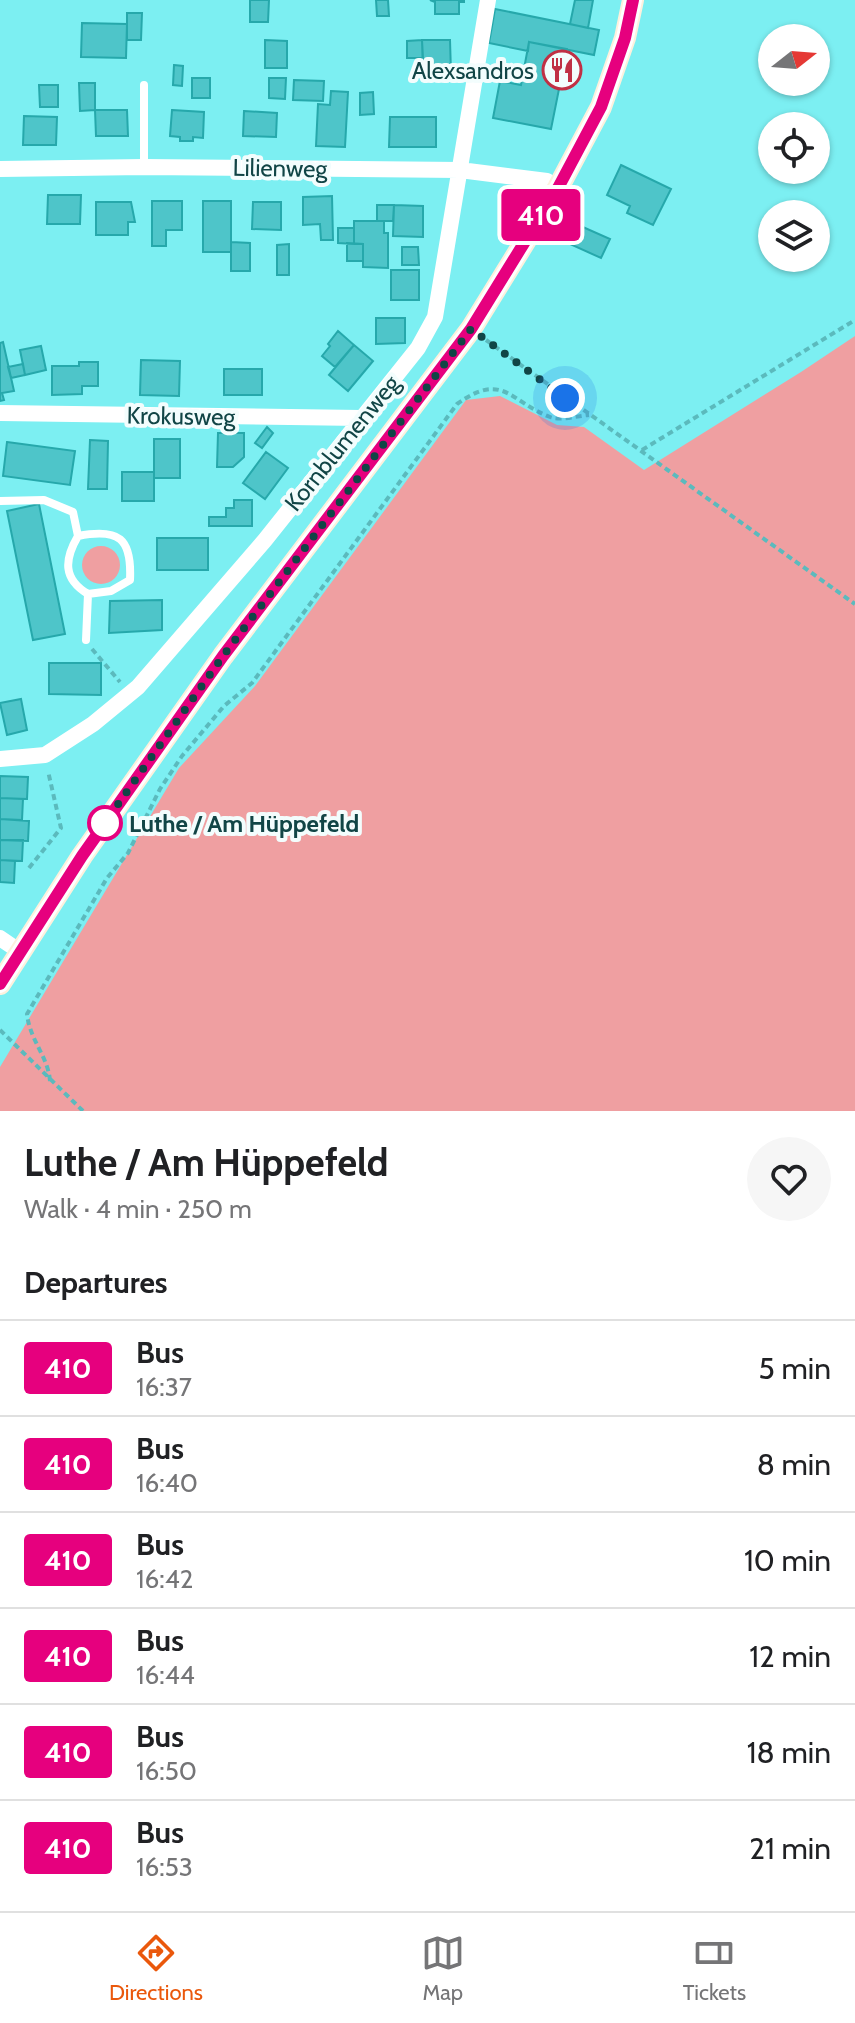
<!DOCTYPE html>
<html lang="en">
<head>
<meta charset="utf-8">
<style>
	:root { --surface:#fff; --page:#f6f6f6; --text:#202124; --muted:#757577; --line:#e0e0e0; --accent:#ea580c }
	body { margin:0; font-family:Cabin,sans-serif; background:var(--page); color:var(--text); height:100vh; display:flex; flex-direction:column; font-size:30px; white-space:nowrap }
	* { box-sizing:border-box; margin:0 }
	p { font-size:26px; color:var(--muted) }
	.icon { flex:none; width:44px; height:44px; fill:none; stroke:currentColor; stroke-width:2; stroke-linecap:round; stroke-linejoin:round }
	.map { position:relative; height:1111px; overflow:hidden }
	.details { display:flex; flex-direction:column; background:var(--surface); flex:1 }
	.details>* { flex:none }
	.badge { padding:0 16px; border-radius:6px; font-size:28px; line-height:52px }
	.needle { width:52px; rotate:73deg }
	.buttons { position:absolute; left:758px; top:24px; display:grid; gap:16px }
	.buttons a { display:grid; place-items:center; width:72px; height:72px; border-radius:50%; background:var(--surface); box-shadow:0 2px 6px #0004; font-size:40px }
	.you { position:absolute; width:40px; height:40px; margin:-20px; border:6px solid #fff; border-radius:50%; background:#1a73e8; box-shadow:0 0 0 12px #1a73e833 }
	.map>.badge { position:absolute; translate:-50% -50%; box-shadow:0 0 0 4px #fff }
	h2 { padding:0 24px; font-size:30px; line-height:72px }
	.round { display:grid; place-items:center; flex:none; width:84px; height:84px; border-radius:42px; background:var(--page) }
	.headline { display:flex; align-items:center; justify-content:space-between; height:136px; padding:0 24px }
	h1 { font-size:38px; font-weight:700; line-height:60px }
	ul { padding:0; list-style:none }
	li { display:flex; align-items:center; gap:24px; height:96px; padding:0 24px; border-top:2px solid var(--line) }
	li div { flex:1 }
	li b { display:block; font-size:30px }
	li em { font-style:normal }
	li .badge { min-width:88px; font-weight:700; text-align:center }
	.tab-bar { display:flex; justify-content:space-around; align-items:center; height:112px; border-top:2px solid var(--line); background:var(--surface); font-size:22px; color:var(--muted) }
	.tab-bar a { display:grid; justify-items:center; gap:4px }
	.tab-bar .on { color:var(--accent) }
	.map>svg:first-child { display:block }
</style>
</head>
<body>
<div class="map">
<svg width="855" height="1111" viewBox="0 0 855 1111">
	<rect width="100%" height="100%" fill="#7ceff2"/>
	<path fill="#ef9fa1" d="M 855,336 L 855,1111 L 0,1111 L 0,1067 L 179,768 L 255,686 L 466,400 L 500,396 L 557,425 L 584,427 L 644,470 L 801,372 Z
		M82 565a19 19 0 1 1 38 0a19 19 0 1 1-38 0Z"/>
	<path fill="#4ec5c9" stroke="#26a8ab" stroke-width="2" d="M 250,0 L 269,0 L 268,22 L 250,22 Z
		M 376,0 L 388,0 L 389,16 L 377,16 Z
		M 430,0 L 464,0 L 464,2 L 459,2 L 459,14 L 435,14 L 435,2 Z
		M 575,0 L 593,0 L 588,28 L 570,24 Z
		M 495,9 L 599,30 L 594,55 L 529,42 L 528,51 L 489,43 Z
		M 127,13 L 142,13 L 141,40 L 127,40 Z
		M 82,23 L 127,24 L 126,58 L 81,57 Z
		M 265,40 L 287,41 L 287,68 L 265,68 Z
		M 422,40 L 423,58 L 407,58 L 407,41 Z
		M 422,40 L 450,40 L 451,73 L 423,73 Z
		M 529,42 L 567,49 L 551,129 L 493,118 L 500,81 L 521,85 Z
		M 174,65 L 183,66 L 182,86 L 173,85 Z
		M 192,78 L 210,78 L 210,98 L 192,98 Z
		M 269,78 L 286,78 L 285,99 L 269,98 Z
		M 294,80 L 324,81 L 323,101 L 293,100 Z
		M 79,83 L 95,83 L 95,110 L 80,111 Z
		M 39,85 L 58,85 L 58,107 L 40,107 Z
		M 331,91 L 348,92 L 345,147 L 316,146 L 318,104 L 330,105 Z
		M 373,92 L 374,114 L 360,115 L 360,93 Z
		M 95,110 L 127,110 L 128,136 L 96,136 Z
		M 172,110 L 204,112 L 203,138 L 193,137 L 193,141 L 180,141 L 180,137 L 170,136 Z
		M 244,111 L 277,113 L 276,137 L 243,136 Z
		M 24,116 L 57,117 L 56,145 L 23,145 Z
		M 390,117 L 436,117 L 436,147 L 389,147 Z
		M 621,165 L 671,189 L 653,225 L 627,213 L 630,206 L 607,195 Z
		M 48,195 L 81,195 L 80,224 L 47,224 Z
		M 332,196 L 333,240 L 321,240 L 320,224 L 303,225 L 303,197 Z
		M 152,201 L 182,201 L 182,230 L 166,230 L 166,246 L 152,246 Z
		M 203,201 L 231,201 L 231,252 L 203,252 Z
		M 96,202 L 131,202 L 135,222 L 128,222 L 128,235 L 96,235 Z
		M 253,202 L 281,202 L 281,230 L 252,229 Z
		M 377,205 L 394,205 L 393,221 L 377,221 Z
		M 394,205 L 423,206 L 423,237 L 393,236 Z
		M 567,220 L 610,239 L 601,258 L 559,239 Z
		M 354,221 L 384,221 L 384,233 L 388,233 L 388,268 L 363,267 L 363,244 L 354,244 Z
		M 338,228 L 354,228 L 354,244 L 338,243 Z
		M 231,242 L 250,243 L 250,271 L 231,271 Z
		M 347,243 L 363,244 L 363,261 L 347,261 Z
		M 289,244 L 289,275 L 277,275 L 277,245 Z
		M 402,247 L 418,247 L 419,265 L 402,265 Z
		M 391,270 L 419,270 L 419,300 L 391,300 Z
		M 376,318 L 405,318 L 405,343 L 376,344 Z
		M 338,331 L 354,345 L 335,367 L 322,356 L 330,346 L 328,344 Z
		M 3,342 L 14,391 L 2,393 L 4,400 L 0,401 L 0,343 Z
		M 354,345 L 373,361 L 348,391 L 329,375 Z
		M 41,346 L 46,370 L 25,375 L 20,350 Z
		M 141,360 L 180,361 L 179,396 L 140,395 Z
		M 79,362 L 98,362 L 98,386 L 82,386 L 82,394 L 52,395 L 52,366 L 79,366 Z
		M 23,364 L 25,375 L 11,378 L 8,367 Z
		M 224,369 L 262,369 L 262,395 L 224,395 Z
		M 267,427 L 273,433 L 262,448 L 255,443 Z
		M 218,433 L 244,433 L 244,457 L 233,467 L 217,467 Z
		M 154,439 L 180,439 L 180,478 L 154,478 Z
		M 90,440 L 108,441 L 107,489 L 88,489 Z
		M 7,442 L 75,451 L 70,485 L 3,476 Z
		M 266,452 L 288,468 L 265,499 L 243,483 Z
		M 122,472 L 154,472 L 154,501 L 122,501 Z
		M 234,500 L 252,500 L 252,526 L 209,526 L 209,517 L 226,517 L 226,508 L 234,508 Z
		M 39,504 L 65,634 L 33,640 L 7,511 Z
		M 157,538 L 208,538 L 208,570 L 157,570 Z
		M 162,600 L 162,630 L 109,633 L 110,601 Z
		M 49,663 L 101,663 L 101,695 L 49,694 Z
		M 21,699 L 27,730 L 7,735 L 0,703 Z
		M 0,776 L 28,777 L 27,799 L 0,798 Z
		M 0,798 L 23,799 L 22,820 L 0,819 Z
		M 0,819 L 29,821 L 28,841 L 0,840 Z
		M 0,840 L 23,840 L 22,861 L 0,860 Z
		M 0,860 L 15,861 L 14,883 L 0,882 Z"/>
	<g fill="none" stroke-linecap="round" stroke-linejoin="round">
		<path stroke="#5bbabd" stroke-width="4" stroke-dasharray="6 4" stroke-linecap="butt" d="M 486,340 L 855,604
			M 642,450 L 855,320
			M 92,649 L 120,682
			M 29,868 L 61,828 L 48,771
			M 0,1030 L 83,1111
			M 50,1081 C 48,1056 30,1041 27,1014 L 107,878 L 128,853 L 160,789 L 182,756 L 224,706 L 252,683 L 457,404 C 503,371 509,401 550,417 C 560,421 577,416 589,415"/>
		<path stroke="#fff" stroke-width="8" d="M 144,167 L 144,85
			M 0,501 L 44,500 L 73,512 L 78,536 C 64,560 63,579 88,594 L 86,640
			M 78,536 C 119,528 132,538 130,580 L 111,591 L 88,594"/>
		<path stroke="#fff" stroke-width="16" d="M 0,169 L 144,167 L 460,170 L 547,181 L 558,188
			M 0,413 L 361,418
			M 0,759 L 45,755 L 93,724 L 138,687 L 265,540 L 418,348 L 435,317 L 488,0
			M 0,938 L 19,951"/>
		<path stroke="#fdf1de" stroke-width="22" d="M 0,984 L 82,856 L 223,656 L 471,329 L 558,188 L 601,107 L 625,38 L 633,0"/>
	</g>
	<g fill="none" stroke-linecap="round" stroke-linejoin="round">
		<g stroke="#fff" stroke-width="18">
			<path id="line" d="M 0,984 L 82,856 L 223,656 L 471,329 L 558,188 L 601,107 L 625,38 L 633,0"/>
		</g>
		<use href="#line" stroke="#e6007e" stroke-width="12"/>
		<path stroke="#114546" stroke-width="8" stroke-dasharray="0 14.4" d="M 105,823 L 99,831 L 223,656 L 471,329 L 565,398"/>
	</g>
	<defs>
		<g id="restaurant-ring" transform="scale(2)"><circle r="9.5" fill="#f3fdfd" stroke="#c03045" stroke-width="1.5"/><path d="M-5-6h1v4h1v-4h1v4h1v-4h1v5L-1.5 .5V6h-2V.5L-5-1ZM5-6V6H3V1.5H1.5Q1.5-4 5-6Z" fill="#c03045"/></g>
	</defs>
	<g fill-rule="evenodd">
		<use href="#restaurant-ring" x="562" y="70"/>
	</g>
	<circle fill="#fff" stroke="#e6007e" stroke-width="4" cx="105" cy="823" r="16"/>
	<g text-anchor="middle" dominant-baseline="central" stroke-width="8" stroke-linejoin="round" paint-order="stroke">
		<g font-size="24" fill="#114546" stroke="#f3fdfd" text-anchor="end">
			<text x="534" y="70">Alexsandros</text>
		</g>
		<g font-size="24" fill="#114546" stroke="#f3fdfd">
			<text transform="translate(280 168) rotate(1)">Lilienweg</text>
			<text transform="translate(181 416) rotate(1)">Krokusweg</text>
			<text transform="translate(342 443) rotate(-51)">Kornblumenweg</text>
		</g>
		<g font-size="24" font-weight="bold" fill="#114546" stroke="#f3fdfd" text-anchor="start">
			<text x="129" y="823">Luthe / Am Hüppefeld</text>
		</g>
	</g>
</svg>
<div class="buttons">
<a><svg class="needle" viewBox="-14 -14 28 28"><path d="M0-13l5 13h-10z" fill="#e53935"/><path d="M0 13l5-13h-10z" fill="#757577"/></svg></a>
<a><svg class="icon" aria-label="locate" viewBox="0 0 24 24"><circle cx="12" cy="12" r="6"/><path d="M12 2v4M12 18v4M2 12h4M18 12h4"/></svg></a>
<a><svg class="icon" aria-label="layers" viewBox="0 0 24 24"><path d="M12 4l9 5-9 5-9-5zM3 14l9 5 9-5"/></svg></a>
</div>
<div class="you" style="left:565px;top:398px"></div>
<b class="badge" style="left:541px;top:215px;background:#e6007e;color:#fff">410</b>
</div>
<section class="details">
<div class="headline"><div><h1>Luthe / Am Hüppefeld</h1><p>Walk · 4 min · 250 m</p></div><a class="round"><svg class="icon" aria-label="heart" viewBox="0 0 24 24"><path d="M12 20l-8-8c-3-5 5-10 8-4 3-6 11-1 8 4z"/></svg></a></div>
<h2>Departures</h2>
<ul>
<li><span class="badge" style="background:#e6007e;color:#fff">410</span><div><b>Bus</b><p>16:37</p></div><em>5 min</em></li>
<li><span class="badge" style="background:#e6007e;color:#fff">410</span><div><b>Bus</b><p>16:40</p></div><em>8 min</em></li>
<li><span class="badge" style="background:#e6007e;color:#fff">410</span><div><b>Bus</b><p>16:42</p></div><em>10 min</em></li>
<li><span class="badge" style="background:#e6007e;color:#fff">410</span><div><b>Bus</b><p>16:44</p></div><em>12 min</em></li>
<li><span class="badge" style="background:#e6007e;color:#fff">410</span><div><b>Bus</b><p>16:50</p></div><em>18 min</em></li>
<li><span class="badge" style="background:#e6007e;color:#fff">410</span><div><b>Bus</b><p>16:53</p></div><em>21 min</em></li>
</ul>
</section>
<nav class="tab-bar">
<a class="on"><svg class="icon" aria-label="directions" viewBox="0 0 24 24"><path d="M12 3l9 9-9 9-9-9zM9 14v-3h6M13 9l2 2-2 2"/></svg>Directions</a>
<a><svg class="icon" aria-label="map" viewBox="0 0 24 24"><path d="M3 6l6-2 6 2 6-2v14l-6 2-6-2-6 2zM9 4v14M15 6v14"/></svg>Map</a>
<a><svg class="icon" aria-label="tickets" viewBox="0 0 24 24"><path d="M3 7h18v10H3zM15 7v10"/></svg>Tickets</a>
</nav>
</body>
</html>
